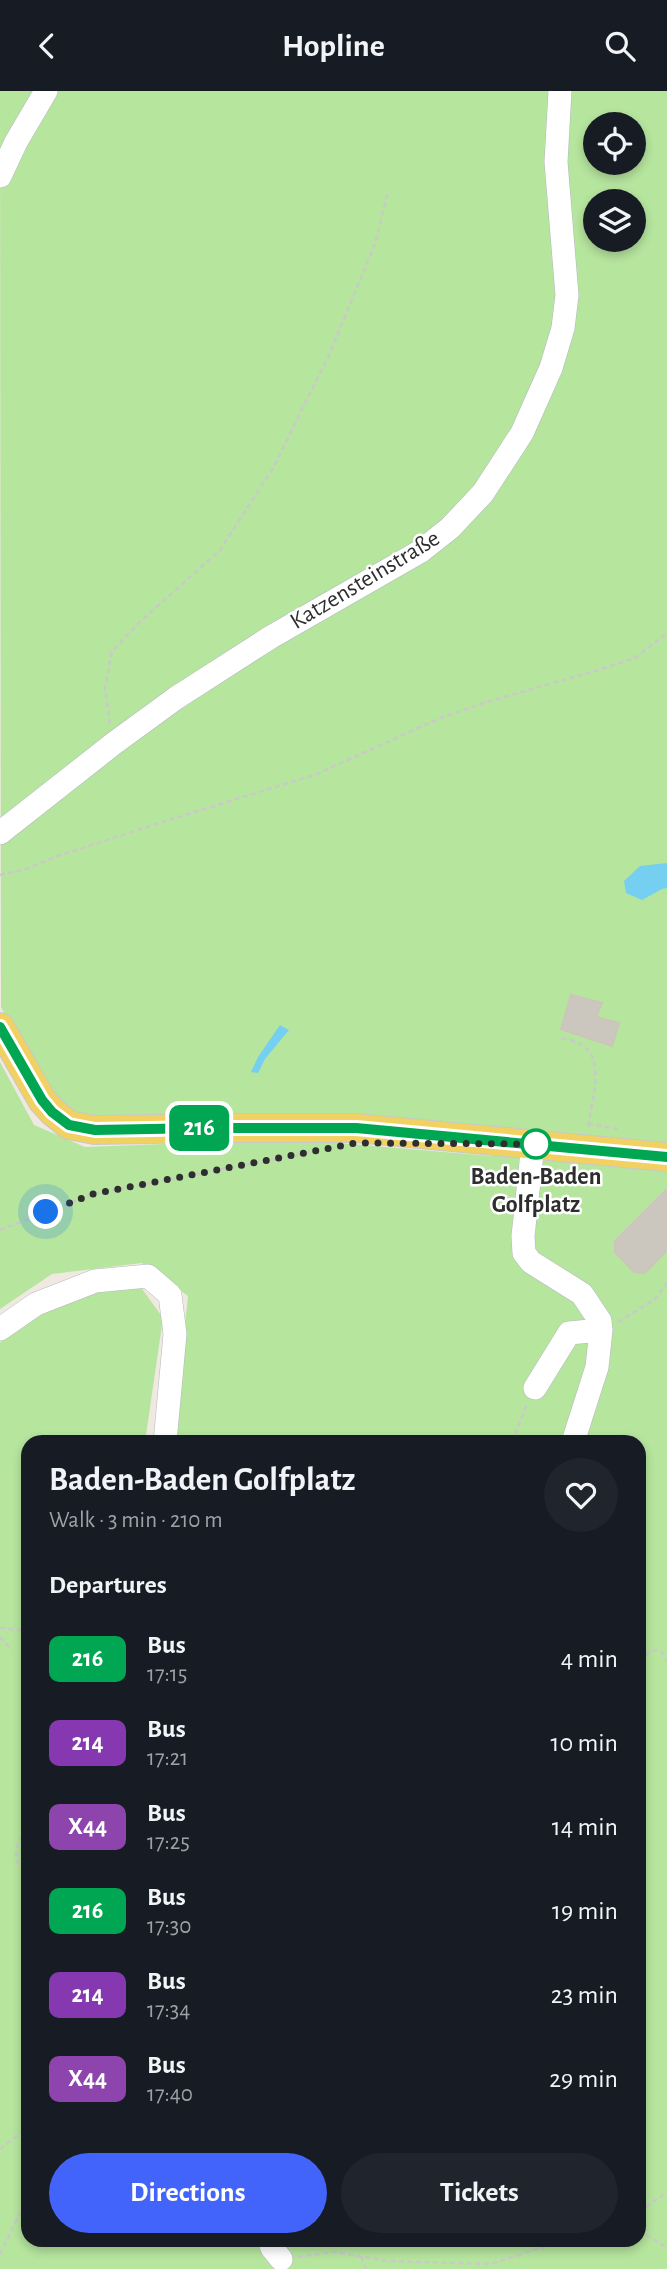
<!DOCTYPE html>
<html lang="en">
<head>
<meta charset="utf-8">
<style>
	:root { --surface:#171b24; --page:#20242c; --text:#f1f3f6; --muted:#9ea1a6; --accent:#4264fb }
	body { margin:0; font-family:"Alegreya Sans",sans-serif; background:var(--page); color:var(--text); height:100vh; display:flex; flex-direction:column; font-size:26px; white-space:nowrap }
	* { box-sizing:border-box; margin:0 }
	p { font-size:23px; color:var(--muted) }
	.icon { flex:none; width:38px; height:38px; fill:none; stroke:currentColor; stroke-width:2; stroke-linecap:round; stroke-linejoin:round }
	.map { position:relative; flex:1; overflow:hidden }
	.panel { position:absolute; left:21px; top:1344px; width:625px; height:812px; display:flex; flex-direction:column; background:var(--surface); border-radius:21px; box-shadow:0 4px 10px #0003 }
	.panel>* { flex:none }
	.badge { padding:0 14px; border-radius:10px; font-size:24px; line-height:46px }
	.tools { position:absolute; left:583px; top:21px; display:grid; gap:14px }
	.tools a { display:grid; place-items:center; width:63px; height:63px; border-radius:50%; background:var(--surface); box-shadow:0 4px 10px #0003; font-size:35px }
	.you { position:absolute; width:35px; height:35px; margin:-18px; border:5px solid #fff; border-radius:50%; background:#1a73e8; box-shadow:0 0 0 10px #1a73e833 }
	.map>.badge { position:absolute; translate:-50% -50%; box-shadow:0 0 0 4px #fff }
	h2 { padding:0 28px; font-size:26px; line-height:63px }
	.round { display:grid; place-items:center; flex:none; width:74px; height:74px; border-radius:37px; background:var(--page) }
	.head { display:flex; align-items:center; justify-content:space-between; height:119px; padding:0 28px }
	h1 { font-size:33px; font-weight:600; line-height:52px }
	.cta { display:flex; gap:14px; margin-top:auto; padding:14px 28px }
	.cta a { flex:1; height:80px; border-radius:42px; background:var(--accent); color:#fff; font-size:28px; font-weight:600; line-height:80px; text-align:center }
	.cta a+a { background:var(--page); color:var(--text) }
	ul { padding:0; list-style:none }
	li { display:flex; align-items:center; gap:21px; height:84px; padding:0 28px }
	li div { flex:1 }
	li b { display:block; font-size:26px }
	li em { font-style:normal }
	li .badge { min-width:77px; font-weight:700; text-align:center }
	header { display:flex; justify-content:space-between; align-items:center; height:91px; padding:0 28px; background:var(--surface); font-size:32px; font-weight:600 }
	.map>svg:first-child { display:block }
</style>
</head>
<body>
<header><svg class="icon" aria-label="back" viewBox="0 0 24 24"><path d="M15 5l-7 7 7 7"/></svg>Hopline<svg class="icon" aria-label="search" viewBox="0 0 24 24"><circle cx="10" cy="10" r="6"/><path d="M15 15l6 6"/></svg></header>
<div class="map">
<svg width="667" height="2178" viewBox="0 0 667 2178">
	<rect width="100%" height="100%" fill="#efe9e1"/>
	<path fill="#b6e59e" fill-rule="evenodd" d="M 0,0 L 667,0 L 667,2178 L 0,2178 L 0,1251 L 53,1216 L 103,1196 L 140,1195 L 163,1227 L 145,1351 L 28,1351 L 28,2149 L 639,2149 L 639,1351 L 173,1351 L 188,1205 L 142,1172 L 52,1183 L 0,1218 L 0,971 L 34,1034 L 85,1056 L 292,1048 L 491,1065 L 502,1041 L 94,1028 L 75,1020 L 56,1005 L 17,947 L 1,916 ZM 595,33 L 634,33 L 634,72 L 595,72 ZM 595,110 L 634,110 L 634,149 L 595,149 Z"/>
	<path fill="#75cff0" d="M 667,772 L 667,797 L 662,798 L 642,809 L 626,802 L 624,790 L 640,775 Z
		M 280,934 L 289,939 L 265,968 L 258,982 L 251,981 L 258,966 Z"/>
	<path fill="#cbc7bf" stroke="#cbc5ba" stroke-width="2" d="M 571,904 L 602,912 L 596,926 L 619,932 L 612,955 L 561,938 Z
		M 667,1098 L 667,1159 L 645,1182 L 634,1181 L 615,1161 L 615,1150 Z"/>
	<g fill="none" stroke-linecap="round" stroke-linejoin="round">
		<g stroke="#b4b7c1" stroke-width="24">
			<path id="minor" d="M 0,85 L 16,51 L 46,0
				M 0,742 L 113,653 L 176,607 L 271,546 L 421,460 L 450,437 L 483,402 L 522,342 L 551,277 L 563,237 L 567,204 L 556,71 L 560,0
				M 533,1053 L 523,1145 L 524,1162 L 531,1171 L 582,1203 L 600,1230 L 601,1239 L 597,1276 L 573,1351
				M 0,1238 L 36,1213 L 95,1190 L 148,1185 L 170,1204 L 175,1243 L 165,1351
				M 535,1297 L 569,1242 L 601,1239
				M 269,2149 L 272,2157 L 281,2168"/>
		</g>
		<g stroke="#c9c9c9" stroke-width="30">
			<path id="major" d="M 0,936 L 42,1009 L 53,1021 L 69,1034 L 95,1039 L 205,1037 L 356,1037 L 667,1066"/>
		</g>
		<path stroke="#c9c9c9" stroke-width="2.5" stroke-dasharray="5 3.5" stroke-linecap="butt" d="M 110,633 L 105,597 L 112,560 L 141,530 L 220,459 L 273,377 L 329,264 L 375,153 L 388,100
			M 0,784 L 26,778 L 55,766 L 153,734 L 317,683 L 440,627 L 490,610 L 605,577 L 635,567 L 667,542
			M 562,947 C 570,949 581,951 587,958 C 604,975 590,1017 588,1038
			M 588,1033 L 622,1039
			M 0,1139 L 93,1103 L 317,1060
			M 618,1231 L 654,1209 L 667,1192
			M 512,1351 L 527,1313
			M 0,1537 L 28,1540
			M 0,1546 L 12,1559
			M 639,1570 L 649,1561 L 657,1559 L 663,1562 L 667,1570
			M 28,1738 C 15,1755 9,1768 28,1783
			M 0,2058 L 28,2036
			M 639,2121 L 667,2101
			M 639,2139 L 667,2157
			M 0,2163 L 28,2105
			M 298,2166 L 334,2161 L 388,2170 L 490,2173 L 567,2149
			M 361,2166 L 366,2178"/>
		<use href="#minor" stroke="#fff" stroke-width="23"/>
		<use href="#major" stroke="#f2d163" stroke-width="28"/>
	</g>
	<g fill="none" stroke-linecap="round" stroke-linejoin="round">
		<g stroke="#fff" stroke-width="16">
			<path id="line" d="M 0,936 L 42,1009 L 52,1021 L 69,1034 L 95,1039 L 205,1037 L 356,1037 L 667,1066"/>
		</g>
		<use href="#line" stroke="#00a651" stroke-width="10"/>
		<path stroke="#2e2e2e" stroke-width="7" stroke-dasharray="0 12.6" d="M 46,1121 L 93,1103 L 356,1052 L 536,1053"/>
	</g>
	<circle fill="#fff" stroke="#00a651" stroke-width="3.5" cx="536" cy="1053" r="14"/>
	<g text-anchor="middle" dominant-baseline="central" stroke-width="5" stroke-linejoin="round" paint-order="stroke">
		<g font-size="24" fill="#2e2e2e" stroke="#fff">
			<text transform="translate(365 489) rotate(-31)">Katzensteinstraße</text>
		</g>
		<g font-size="24" font-weight="bold" fill="#2e2e2e" stroke="#fff">
			<text x="536" y="1086">Baden-Baden<tspan x="536" dy="28">Golfplatz</tspan></text>
		</g>
	</g>
</svg>
<div class="tools">
<a><svg class="icon" aria-label="locate" viewBox="0 0 24 24"><circle cx="12" cy="12" r="6"/><path d="M12 2v4M12 18v4M2 12h4M18 12h4"/></svg></a>
<a><svg class="icon" aria-label="layers" viewBox="0 0 24 24"><path d="M12 4l9 5-9 5-9-5zM3 14l9 5 9-5"/></svg></a>
</div>
<div class="you" style="left:46px;top:1121px"></div>
<b class="badge" style="left:199px;top:1037px;background:#00a651;color:#fff">216</b>
<section class="panel">
<div class="head"><div><h1>Baden-Baden Golfplatz</h1><p>Walk · 3 min · 210 m</p></div><a class="round"><svg class="icon" aria-label="heart" viewBox="0 0 24 24"><path d="M12 20l-8-8c-3-5 5-10 8-4 3-6 11-1 8 4z"/></svg></a></div>
<h2>Departures</h2>
<ul>
<li><span class="badge" style="background:#00a651;color:#fff">216</span><div><b>Bus</b><p>17:15</p></div><em>4 min</em></li>
<li><span class="badge" style="background:#8638b0;color:#fff">214</span><div><b>Bus</b><p>17:21</p></div><em>10 min</em></li>
<li><span class="badge" style="background:#8e44ad;color:#fff">X44</span><div><b>Bus</b><p>17:25</p></div><em>14 min</em></li>
<li><span class="badge" style="background:#00a651;color:#fff">216</span><div><b>Bus</b><p>17:30</p></div><em>19 min</em></li>
<li><span class="badge" style="background:#8638b0;color:#fff">214</span><div><b>Bus</b><p>17:34</p></div><em>23 min</em></li>
<li><span class="badge" style="background:#8e44ad;color:#fff">X44</span><div><b>Bus</b><p>17:40</p></div><em>29 min</em></li>
</ul>
<div class="cta"><a>Directions</a><a>Tickets</a></div>
</section>
</div>
</body>
</html>
